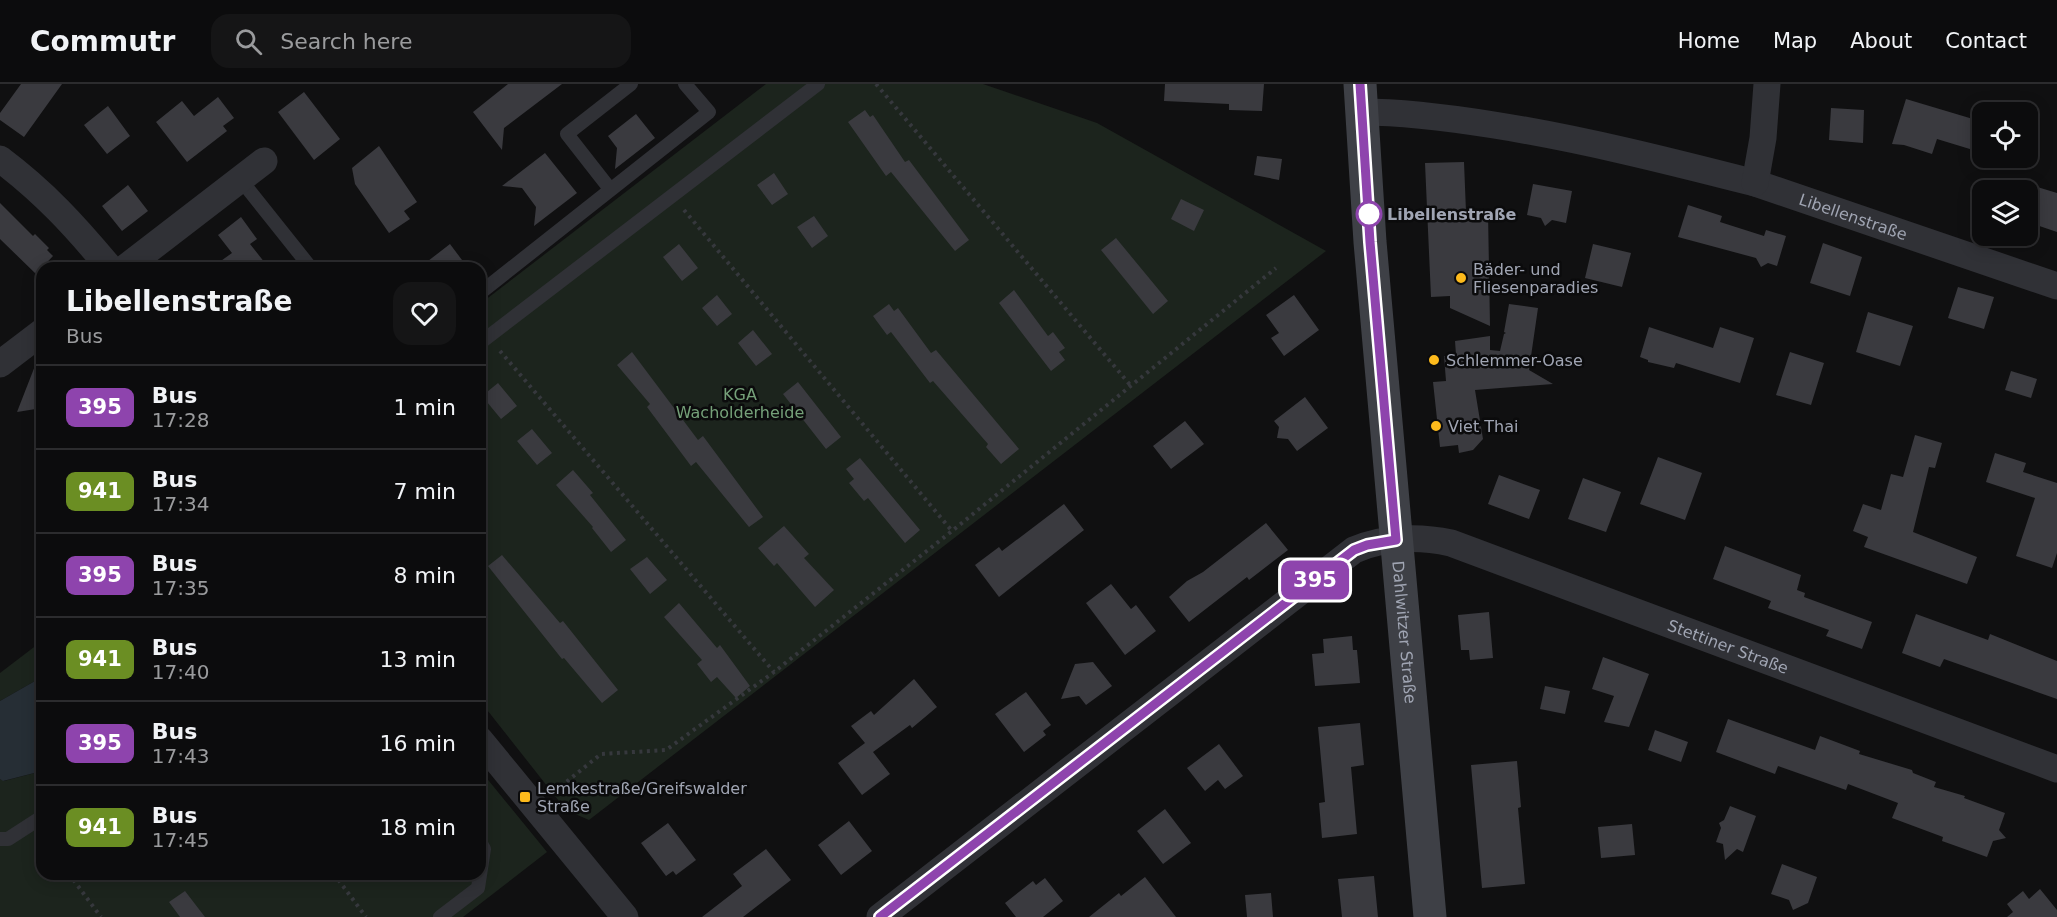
<!DOCTYPE html>
<html lang="en">
<head>
<meta charset="utf-8">
<style>
	:root { --surface:#0c0c0d; --page:#151516; --text:#f1f3f6; --muted:#9a9b9d; --line:#2c2c2e }
	body { margin:0; font-family:"DejaVu Sans",sans-serif; background:var(--page); color:var(--text); height:100vh; display:flex; flex-direction:column; font-size:22px; white-space:nowrap }
	* { box-sizing:border-box; margin:0 }
	p { font-size:20px; color:var(--muted) }
	.icon { flex:none; width:33px; height:33px; fill:none; stroke:currentColor; stroke-width:2; stroke-linecap:round; stroke-linejoin:round }
	.map { position:relative; flex:1; overflow:hidden }
	.side { position:absolute; left:36px; top:178px; width:450px; height:618px; display:flex; flex-direction:column; background:var(--surface); border-radius:18px; box-shadow:0 3px 15px #0003,0 0 0 2px var(--line) }
	.side>* { flex:none }
	.badge { padding:0 12px; border-radius:9px; font-size:21px; line-height:39px }
	.controls { position:absolute; left:1972px; top:18px; display:grid; gap:12px }
	.controls a { display:grid; place-items:center; width:66px; height:66px; border-radius:12px; background:var(--surface); box-shadow:0 3px 15px #0003,0 0 0 2px var(--line); font-size:30px }
	.map>.badge { position:absolute; translate:-50% -50%; box-shadow:0 0 0 3px #fff }
	.round { display:grid; place-items:center; flex:none; width:63px; height:63px; border-radius:18px; background:var(--page) }
	.headline { display:flex; align-items:center; justify-content:space-between; height:102px; padding:0 30px }
	h1 { font-size:28px; font-weight:600; line-height:45px }
	ul { padding:0; list-style:none }
	li { display:flex; align-items:center; gap:18px; height:84px; padding:0 30px; border-top:2px solid var(--line) }
	li div { flex:1 }
	li b { display:block; font-size:22px }
	li em { font-style:normal }
	li .badge { min-width:66px; font-weight:700; text-align:center }
	header { display:flex; align-items:center; gap:36px; box-sizing:border-box; height:84px; padding:0 30px; background:var(--surface); border-bottom:2px solid var(--line) }
	header strong { font-size:28px }
	nav { display:flex; gap:33px; margin-inline-start:auto; font-size:21px }
	.search { width:420px; height:54px; background:var(--page); display:flex; align-items:center; gap:15px; box-sizing:border-box; padding:0 21px; border-radius:18px; color:var(--muted); font-size:22px }
	.map>svg:first-child { display:block }
</style>
</head>
<body>
<header>
<strong>Commutr</strong>
<div class="search"><svg class="icon" aria-label="search" viewBox="0 0 24 24"><circle cx="10" cy="10" r="6"/><path d="M15 15l6 6"/></svg>Search here</div>
<nav><a>Home</a><a>Map</a><a>About</a><a>Contact</a></nav>
</header>
<div class="map">
<svg width="2057" height="833" viewBox="0 0 2057 833">
	<rect width="100%" height="100%" fill="#101011"/>
	<path fill="#1c241d" d="M 766,0 L 983,0 L 1097,39 L 1326,167 L 589,736 L 566,726 L 480,617 L 480,220 Z
		M 42,557 L 42,593 L 0,617 L 0,589 Z
		M 480,686 L 547,768 L 463,833 L 0,833 L 0,695 L 4,697 L 42,687 L 42,790 L 480,790 Z"/>
	<path fill="#262e35" d="M 42,593 L 42,687 L 3,697 L 0,695 L 0,617 Z"/>
	<path fill="#3a3a3f" d="M 21,0 L 62,0 L 24,53 L 0,36 L 0,29 Z
		M 508,0 L 562,0 L 504,44 L 502,66 L 473,28 Z
		M 1165,0 L 1264,0 L 1262,27 L 1229,26 L 1229,20 L 1164,17 Z
		M 304,8 L 340,55 L 314,76 L 278,28 Z
		M 218,13 L 234,34 L 223,42 L 227,47 L 187,78 L 156,38 L 182,17 L 194,32 Z
		M 1906,15 L 1983,38 L 1983,69 L 1937,55 L 1932,70 L 1904,61 L 1892,60 Z
		M 108,22 L 130,52 L 107,70 L 84,41 Z
		M 1831,24 L 1864,26 L 1863,59 L 1829,56 Z
		M 865,26 L 870,33 L 873,31 L 905,78 L 909,76 L 969,156 L 955,167 L 891,88 L 886,92 L 848,38 Z
		M 636,30 L 655,54 L 615,85 L 617,64 L 608,52 Z
		M 379,62 L 417,118 L 404,127 L 410,135 L 389,149 L 355,100 L 352,84 Z
		M 545,69 L 577,109 L 534,142 L 536,123 L 522,104 L 502,102 Z
		M 1257,72 L 1282,75 L 1279,96 L 1254,91 Z
		M 1464,78 L 1466,128 L 1488,128 L 1490,242 L 1450,224 L 1450,212 L 1431,213 L 1425,79 Z
		M 774,89 L 788,110 L 772,121 L 757,101 Z
		M 1533,100 L 1572,107 L 1566,139 L 1552,136 L 1545,142 L 1541,134 L 1527,131 Z
		M 128,101 L 148,127 L 122,147 L 102,122 Z
		M 2034,102 L 2057,109 L 2057,148 L 2028,138 L 2028,121 Z
		M 1181,115 L 1204,126 L 1194,147 L 1171,135 Z
		M 0,119 L 33,152 L 35,150 L 49,164 L 47,166 L 53,172 L 36,190 L 0,155 Z
		M 1688,121 L 1722,132 L 1720,138 L 1764,152 L 1766,146 L 1786,152 L 1777,182 L 1768,179 L 1761,183 L 1756,174 L 1678,153 Z
		M 814,132 L 828,152 L 812,164 L 797,143 Z
		M 241,133 L 257,155 L 250,160 L 269,184 L 211,184 L 232,169 L 218,151 Z
		M 1116,154 L 1168,217 L 1153,230 L 1101,166 Z
		M 1823,159 L 1862,173 L 1850,212 L 1810,199 Z
		M 450,160 L 468,184 L 419,184 Z
		M 679,160 L 698,184 L 682,197 L 663,173 Z
		M 1593,160 L 1631,169 L 1622,203 L 1585,194 Z
		M 1958,203 L 1994,213 L 1984,245 L 1948,234 Z
		M 1014,206 L 1048,252 L 1053,248 L 1065,264 L 1059,268 L 1065,276 L 1051,287 L 999,219 Z
		M 717,211 L 732,230 L 717,242 L 702,224 Z
		M 1294,211 L 1319,246 L 1284,272 L 1271,254 L 1279,249 L 1266,231 Z
		M 889,220 L 894,227 L 898,224 L 931,269 L 936,266 L 1019,365 L 1001,380 L 986,363 L 988,360 L 933,297 L 930,299 L 891,248 L 887,251 L 873,232 Z
		M 1509,220 L 1538,224 L 1529,286 L 1553,300 L 1475,306 L 1483,355 L 1473,366 L 1459,369 L 1458,361 L 1440,363 L 1433,298 L 1446,297 L 1444,272 L 1456,271 L 1455,257 L 1490,252 L 1490,266 L 1500,267 L 1504,250 L 1506,249 L 1504,248 Z
		M 1868,228 L 1913,242 L 1900,282 L 1856,268 Z
		M 1649,243 L 1713,264 L 1720,243 L 1754,254 L 1740,299 L 1676,279 L 1674,284 L 1648,278 L 1648,276 L 1640,273 Z
		M 753,246 L 772,270 L 756,282 L 738,259 Z
		M 42,268 L 42,324 L 17,328 L 40,269 Z
		M 632,268 L 698,356 L 703,352 L 763,433 L 749,443 L 696,378 L 691,382 L 647,323 L 650,320 L 617,281 Z
		M 1790,268 L 1824,279 L 1811,321 L 1776,311 Z
		M 2011,287 L 2037,295 L 2031,314 L 2005,306 Z
		M 798,298 L 841,353 L 826,365 L 783,310 Z
		M 498,299 L 517,322 L 501,335 L 482,312 Z
		M 1305,313 L 1328,344 L 1297,367 L 1288,355 L 1277,354 L 1279,343 L 1274,337 Z
		M 1185,337 L 1204,360 L 1171,385 L 1153,362 Z
		M 532,345 L 552,369 L 537,381 L 517,357 Z
		M 1915,351 L 1942,359 L 1935,384 L 1929,383 L 1913,448 L 1977,473 L 1967,500 L 1864,463 L 1868,453 L 1853,447 L 1863,420 L 1881,426 L 1891,390 L 1903,393 Z
		M 1995,369 L 2026,379 L 2023,388 L 2057,399 L 2057,469 L 2052,484 L 2016,472 L 2035,414 L 1986,398 Z
		M 1658,373 L 1702,389 L 1685,436 L 1640,420 Z
		M 860,374 L 920,446 L 905,459 L 868,414 L 864,417 L 849,399 L 854,395 L 846,385 Z
		M 573,386 L 593,409 L 590,411 L 626,456 L 611,468 L 592,444 L 593,443 L 556,401 Z
		M 1499,391 L 1540,406 L 1529,435 L 1488,420 Z
		M 1583,394 L 1621,408 L 1606,448 L 1568,435 Z
		M 1064,420 L 1084,446 L 999,513 L 975,481 L 999,463 L 1002,467 Z
		M 1266,439 L 1288,466 L 1249,496 L 1247,493 L 1189,538 L 1169,513 L 1187,497 L 1203,488 Z
		M 784,442 L 809,470 L 804,474 L 834,506 L 815,523 L 777,479 L 774,482 L 758,464 Z
		M 1725,462 L 1801,491 L 1797,506 L 1805,509 L 1804,513 L 1872,538 L 1862,565 L 1826,552 L 1829,546 L 1768,524 L 1771,517 L 1713,495 Z
		M 502,471 L 560,539 L 563,537 L 618,606 L 602,619 L 564,574 L 562,575 L 488,482 Z
		M 647,473 L 667,496 L 650,510 L 630,485 Z
		M 1111,500 L 1131,525 L 1136,521 L 1156,547 L 1125,571 L 1086,519 Z
		M 679,519 L 717,564 L 720,561 L 750,602 L 736,614 L 717,593 L 711,598 L 697,580 L 702,576 L 664,533 Z
		M 1489,528 L 1493,574 L 1470,576 L 1469,566 L 1461,566 L 1458,531 Z
		M 1916,530 L 1988,556 L 1990,550 L 2057,577 L 2057,615 L 1944,575 L 1940,583 L 1902,569 Z
		M 1352,552 L 1353,566 L 1357,566 L 1360,599 L 1315,602 L 1312,570 L 1324,569 L 1323,555 Z
		M 1603,573 L 1649,590 L 1629,643 L 1604,638 L 1614,612 L 1592,605 Z
		M 1093,578 L 1112,602 L 1086,621 L 1079,612 L 1061,615 L 1075,580 Z
		M 914,595 L 937,623 L 912,644 L 910,641 L 873,668 L 890,690 L 862,711 L 838,679 L 865,659 L 851,642 L 871,627 L 874,631 Z
		M 1545,602 L 1570,607 L 1565,630 L 1540,625 Z
		M 1026,608 L 1051,641 L 1043,647 L 1046,651 L 1024,668 L 995,630 Z
		M 1728,635 L 1815,666 L 1820,652 L 1860,667 L 1859,670 L 1912,686 L 1913,689 L 1936,698 L 1934,703 L 1965,712 L 1964,714 L 2005,729 L 1999,746 L 2006,754 L 1993,757 L 1987,773 L 1942,757 L 1943,753 L 1892,734 L 1898,719 L 1848,700 L 1846,706 L 1778,682 L 1775,690 L 1716,668 Z
		M 1360,639 L 1364,681 L 1351,683 L 1357,750 L 1322,754 L 1319,719 L 1325,718 L 1318,643 Z
		M 1655,646 L 1688,658 L 1681,678 L 1648,666 Z
		M 1219,660 L 1243,692 L 1225,705 L 1218,696 L 1205,707 L 1187,684 Z
		M 1517,677 L 1521,723 L 1518,724 L 1525,800 L 1482,804 L 1471,681 Z
		M 1730,722 L 1756,732 L 1743,768 L 1737,765 L 1725,776 L 1723,760 L 1716,758 L 1721,744 L 1719,739 L 1724,736 Z
		M 1165,725 L 1191,759 L 1163,780 L 1137,747 Z
		M 849,737 L 872,767 L 841,791 L 818,761 Z
		M 668,739 L 696,776 L 676,791 L 673,787 L 666,792 L 641,759 Z
		M 1632,740 L 1635,771 L 1601,774 L 1598,743 Z
		M 766,765 L 791,796 L 743,833 L 702,833 L 742,802 L 733,790 Z
		M 1782,780 L 1817,793 L 1808,819 L 1793,826 L 1789,816 L 1771,810 Z
		M 1374,792 L 1378,833 L 1342,833 L 1338,795 Z
		M 1145,793 L 1176,833 L 1089,833 L 1119,809 L 1121,812 Z
		M 1045,794 L 1063,817 L 1043,833 L 1016,833 L 1005,819 L 1033,797 L 1036,801 Z
		M 2040,805 L 2057,826 L 2057,833 L 2007,833 L 2013,828 L 2007,820 L 2023,807 L 2029,815 Z
		M 185,807 L 205,833 L 180,833 L 169,818 Z
		M 1271,809 L 1273,833 L 1247,833 L 1245,811 Z"/>
	<g fill="none" stroke-linecap="round" stroke-linejoin="round">
		<path stroke="#36383d" stroke-width="4" stroke-dasharray="3 4.5" stroke-linecap="butt" d="M 876,0 L 1131,302
			M 684,126 L 952,447
			M 500,267 L 774,588
			M 555,707 L 601,670 L 666,666 L 774,588 L 952,447 L 1276,184
			M 69,790 L 101,833
			M 334,790 L 366,833"/>
		<path stroke="#303136" stroke-width="14" d="M 240,95 L 311,184
			M 610,105 L 567,50 L 631,0
			M 480,209 L 709,28 L 685,0
			M 480,259 L 818,0
			M 0,755 L 8,755 L 42,733
			M 440,833 L 478,804 L 484,765 L 480,758"/>
		<g stroke="#303136" stroke-width="27">
			<path id="s1" d="M 1362,28 C 1406,28 1450,34 1494,41 C 1582,55 1669,77 1755,99 L 2057,202"/>
			<path d="M 0,75 C 44,108 75,142 110,184"/>
			<path d="M 1755,99 L 1763,54 L 1767,0"/>
			<path d="M 125,184 L 264,77"/>
			<path d="M 0,280 L 42,248"/>
			<path d="M 480,656 L 625,833"/>
			<path id="s2" d="M 880,833 L 1354,466 C 1384,453 1419,452 1451,459 L 2057,685"/>
		</g>
		<path stroke="#3e4046" stroke-width="33" id="s3" d="M 1360,0 L 1370,158 L 1430,833"/>
	</g>
	<g fill="none" stroke-linecap="round" stroke-linejoin="round">
		<g stroke="#fff" stroke-width="14">
			<path id="line" d="M 880,833 L 1354,466 L 1367,461 L 1396,456 L 1370,158 L 1360,0"/>
		</g>
		<use href="#line" stroke="#8e44ad" stroke-width="9"/>
	</g>
	<circle fill="#fff" stroke="#8e44ad" stroke-width="3" cx="1369" cy="130" r="12"/>
	<g fill="#fdba1c" stroke="#0b0b0c" stroke-width="2">
		<circle cx="1461" cy="194" r="6"/>
		<circle cx="1434" cy="276" r="6"/>
		<circle cx="1436" cy="342" r="6"/>
		<rect x="519" y="707" width="12" height="12" rx="3"/>
	</g>
	<g text-anchor="middle" dominant-baseline="central" stroke-width="5" stroke-linejoin="round" paint-order="stroke">
		<g font-size="16" font-weight="bold" fill="#a0a5b3" stroke="#0b0b0c" text-anchor="start">
			<text x="1387" y="130">Libellenstraße</text>
		</g>
		<g font-size="16" fill="#a0a5b3" stroke="#0b0b0c">
			<text stroke="none"><textPath href="#s1" startOffset="504">Libellenstraße</textPath></text>
			<text stroke="none"><textPath href="#s3" startOffset="550">Dahlwitzer Straße</textPath></text>
			<text stroke="none"><textPath href="#s2" startOffset="994">Stettiner Straße</textPath></text>
		</g>
		<g font-size="16" fill="#a0a5b3" stroke="#0b0b0c" text-anchor="start">
			<text x="1473" y="185">Bäder- und<tspan x="1473" dy="18">Fliesenparadies</tspan></text>
			<text x="1446" y="276">Schlemmer-Oase</text>
			<text x="1448" y="342">Viet Thai</text>
			<text x="537" y="704">Lemkestraße/Greifswalder<tspan x="537" dy="18">Straße</tspan></text>
		</g>
		<g font-size="16" fill="#75a079" stroke="#0b0b0c">
			<text x="740" y="310">KGA<tspan x="740" dy="18">Wacholderheide</tspan></text>
		</g>
	</g>
</svg>
<div class="controls">
<a><svg class="icon" aria-label="locate" viewBox="0 0 24 24"><circle cx="12" cy="12" r="6"/><path d="M12 2v4M12 18v4M2 12h4M18 12h4"/></svg></a>
<a><svg class="icon" aria-label="layers" viewBox="0 0 24 24"><path d="M12 4l9 5-9 5-9-5zM3 14l9 5 9-5"/></svg></a>
</div>
<b class="badge" style="left:1315px;top:496px;background:#8e44ad;color:#fff">395</b>
<section class="side">
<div class="headline"><div><h1>Libellenstraße</h1><p>Bus</p></div><a class="round"><svg class="icon" aria-label="heart" viewBox="0 0 24 24"><path d="M12 20l-8-8c-3-5 5-10 8-4 3-6 11-1 8 4z"/></svg></a></div>
<ul>
<li><span class="badge" style="background:#8e44ad;color:#fff">395</span><div><b>Bus</b><p>17:28</p></div><em>1 min</em></li>
<li><span class="badge" style="background:#6b8e23;color:#fff">941</span><div><b>Bus</b><p>17:34</p></div><em>7 min</em></li>
<li><span class="badge" style="background:#8e44ad;color:#fff">395</span><div><b>Bus</b><p>17:35</p></div><em>8 min</em></li>
<li><span class="badge" style="background:#6b8e23;color:#fff">941</span><div><b>Bus</b><p>17:40</p></div><em>13 min</em></li>
<li><span class="badge" style="background:#8e44ad;color:#fff">395</span><div><b>Bus</b><p>17:43</p></div><em>16 min</em></li>
<li><span class="badge" style="background:#6b8e23;color:#fff">941</span><div><b>Bus</b><p>17:45</p></div><em>18 min</em></li>
</ul>
</section>
</div>
</body>
</html>
